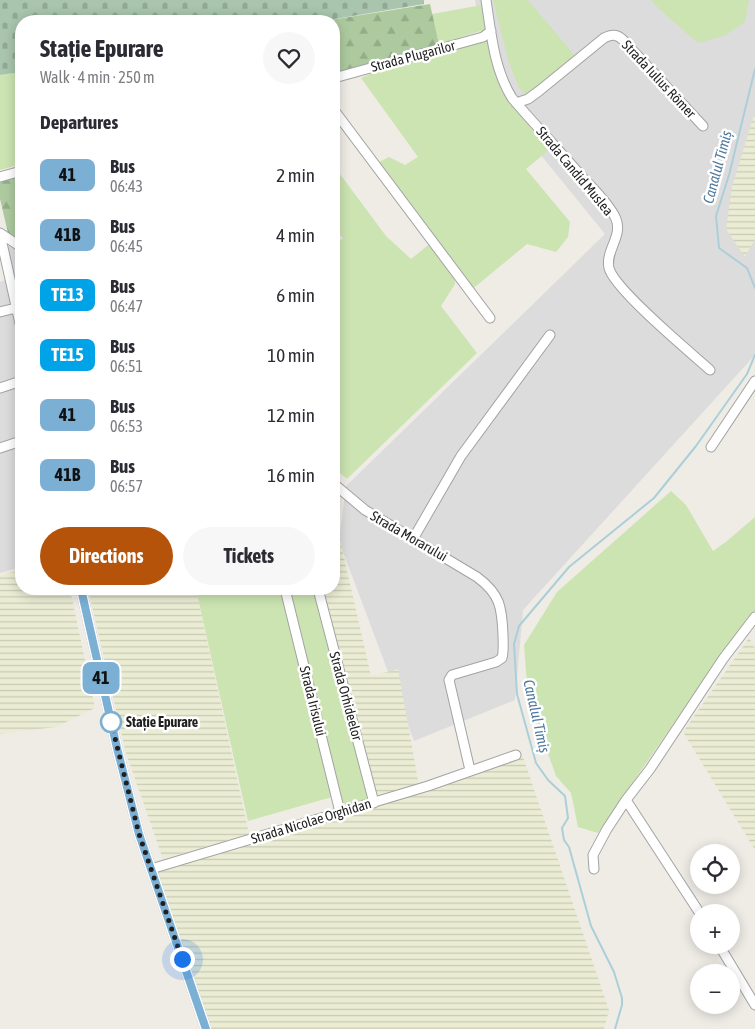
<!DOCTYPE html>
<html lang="en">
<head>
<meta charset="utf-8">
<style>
	:root { --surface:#fff; --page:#f7f7f7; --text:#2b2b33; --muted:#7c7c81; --accent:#b45309 }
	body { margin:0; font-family:"Asap Condensed",sans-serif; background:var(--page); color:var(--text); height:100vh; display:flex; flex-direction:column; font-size:19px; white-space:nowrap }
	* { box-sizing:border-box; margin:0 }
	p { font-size:16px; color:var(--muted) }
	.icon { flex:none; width:28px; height:28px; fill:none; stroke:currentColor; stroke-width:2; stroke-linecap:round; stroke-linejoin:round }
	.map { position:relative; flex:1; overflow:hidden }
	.side { position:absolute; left:15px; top:15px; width:325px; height:580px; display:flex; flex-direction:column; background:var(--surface); border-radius:20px; box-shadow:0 2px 12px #0003 }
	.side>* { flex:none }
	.badge { padding:0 10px; border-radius:8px; font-size:18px; line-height:32px }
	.tools { position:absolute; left:690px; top:844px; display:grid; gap:10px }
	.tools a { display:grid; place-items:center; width:50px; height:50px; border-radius:50%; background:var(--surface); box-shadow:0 2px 12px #0003; font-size:25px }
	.you { position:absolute; width:25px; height:25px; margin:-12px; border:4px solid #fff; border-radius:50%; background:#1a73e8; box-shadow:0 0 0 8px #1a73e833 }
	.map>.badge { position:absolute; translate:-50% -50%; box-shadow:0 0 0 2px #fff }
	h2 { padding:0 25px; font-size:19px; line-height:45px }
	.round { display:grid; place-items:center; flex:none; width:52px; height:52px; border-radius:26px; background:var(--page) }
	.summary { display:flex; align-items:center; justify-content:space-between; height:85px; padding:0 25px }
	h1 { font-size:24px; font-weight:700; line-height:38px }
	.primary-button { display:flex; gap:10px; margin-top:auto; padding:10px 25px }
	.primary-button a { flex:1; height:58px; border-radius:30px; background:var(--accent); color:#fff; font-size:20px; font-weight:700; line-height:58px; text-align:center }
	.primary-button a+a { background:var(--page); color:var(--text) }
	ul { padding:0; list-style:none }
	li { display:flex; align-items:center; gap:15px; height:60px; padding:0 25px }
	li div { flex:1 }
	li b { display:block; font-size:19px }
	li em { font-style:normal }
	li .badge { min-width:55px; font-weight:700; text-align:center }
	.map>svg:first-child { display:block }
</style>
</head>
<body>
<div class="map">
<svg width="755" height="1029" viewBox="0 0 755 1029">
	<defs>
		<pattern id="farmland-rules" width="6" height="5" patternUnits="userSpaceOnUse" patternTransform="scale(1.25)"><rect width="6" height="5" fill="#eaecd3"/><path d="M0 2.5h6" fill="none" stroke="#c8cab5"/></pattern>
		<pattern id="forest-firs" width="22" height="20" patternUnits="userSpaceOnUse" patternTransform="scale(1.25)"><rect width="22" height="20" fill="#adca9f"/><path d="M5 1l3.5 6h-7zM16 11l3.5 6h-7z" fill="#94ad88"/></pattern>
		<pattern id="cemetery-stones" width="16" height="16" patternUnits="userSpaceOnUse" patternTransform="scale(1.25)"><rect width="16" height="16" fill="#a9c5ad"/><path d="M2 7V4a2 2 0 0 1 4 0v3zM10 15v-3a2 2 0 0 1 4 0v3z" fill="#91a994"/></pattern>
	</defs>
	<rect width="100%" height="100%" fill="#efece6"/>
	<path fill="#dddcdc" d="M 475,0 L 755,0 L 755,355 L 523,610 L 515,700 L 414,741 L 339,541 L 346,486 L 605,234 L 505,111 L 483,42 Z
		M 9,243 L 21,253 L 21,567 L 0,573 L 0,282 L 5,280 Z"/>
	<path fill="url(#farmland-rules)" d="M 755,112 L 755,239 L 745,257 L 726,229 L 732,187 Z
		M 334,513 L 371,676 L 398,669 L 419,786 L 368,800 L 314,589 L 334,589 Z
		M 21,570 L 21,589 L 70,589 L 95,708 L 56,727 L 0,734 L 0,575 Z
		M 88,589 L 196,589 L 249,834 L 163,859 L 126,753 Z
		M 749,638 L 755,648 L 755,850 L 683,732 Z
		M 522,754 L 609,1010 L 604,1029 L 201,1029 L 149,874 L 407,796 Z"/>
	<path fill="#cbe4b1" d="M 493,0 L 528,0 L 576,57 L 526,94 L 519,88 L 509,63 Z
		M 651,0 L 749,0 L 745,22 L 726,35 L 698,43 L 659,9 Z
		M 482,5 L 487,29 L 439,44 L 432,14 Z
		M 488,38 L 501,92 L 549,150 L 526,169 L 570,222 L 568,237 L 556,252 L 527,244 L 470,291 L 454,274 L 455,284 L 441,306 L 477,353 L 347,479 L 334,468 L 334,241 L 343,239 L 334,226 L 334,166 L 386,236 L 411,259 L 432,242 L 377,163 L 389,157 L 405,165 L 418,157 L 361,78 L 393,64 L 427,57 Z
		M 21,72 L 21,164 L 0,170 L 0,75 Z
		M 671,491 L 686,505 L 713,551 L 727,541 L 755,517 L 755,611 L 720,656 L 598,833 L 578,827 L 571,793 L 556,776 L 528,698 L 524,645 L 557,592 Z
		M 196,589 L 314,589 L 368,800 L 342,808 L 332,797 L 248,821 Z"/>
	<path fill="url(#forest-firs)" d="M 430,4 L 439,44 L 334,74 L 334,21 L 324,21 Z
		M 21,175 L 21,242 L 8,233 L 0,199 L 0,182 Z"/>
	<path fill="url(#cemetery-stones)" d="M 0,0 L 424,0 L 424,4 L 323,21 L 21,21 L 21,72 L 0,75 Z"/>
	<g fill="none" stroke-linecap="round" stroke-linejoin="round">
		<path stroke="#abcfd8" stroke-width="2" d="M 755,69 L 729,175 L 716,216 L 719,248 L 747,268 L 755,288
			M 615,1029 L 622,1005 L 622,998 L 614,972 L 591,926 L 569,847 L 564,840 L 562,828 L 568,818 L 565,796 L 548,780 L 536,763 L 517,694 L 514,644 L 519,626 L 569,567 L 654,498 L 696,446 L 747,374 L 755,355"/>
		<g stroke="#a3a3a3" stroke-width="11">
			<path id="minor" d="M 486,0 C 491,33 494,69 512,98 C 535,125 560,151 583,178 C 593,188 611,207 616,219 C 623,236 605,251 609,268 C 614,289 690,352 710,370
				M 334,78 L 483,37 L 491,31
				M 516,103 L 528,99 L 539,91 L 604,38 C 612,34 617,34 623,40 L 703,126
				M 334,110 L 490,318
				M 0,177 L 21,171
				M 0,233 L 21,247
				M 0,234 L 21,328
				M 0,312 L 16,308
				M 0,388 L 21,381
				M 711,447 L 755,381
				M 0,448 L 21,441
				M 334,484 L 365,510 L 477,577 C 500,594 502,607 503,635 C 503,642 504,651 502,658 L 496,662 L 452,675 L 449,680 L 470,770
				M 413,539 L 461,456 L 550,335
				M 81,589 L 117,748 L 139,834 L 206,1029
				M 285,589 L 340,812
				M 318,589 L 374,803
				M 626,800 L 699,912
				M 151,869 L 428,786 L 516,755
				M 594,869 L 593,855 L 607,829 L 626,800 L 650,769 L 723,659 L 755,617
				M 719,945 L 755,1005"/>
		</g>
		<use href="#minor" stroke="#fff" stroke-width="9"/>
	</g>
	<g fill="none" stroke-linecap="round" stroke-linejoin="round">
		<g stroke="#fff" stroke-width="11">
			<path id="line" d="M 81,589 L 117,748 L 139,834 L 206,1029"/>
		</g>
		<use href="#line" stroke="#7bafd4" stroke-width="8"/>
		<path stroke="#1f1f1f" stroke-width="5" stroke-dasharray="0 9" d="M 111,722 L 139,834 L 182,959"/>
	</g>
	<circle fill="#fff" stroke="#7bafd4" stroke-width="2.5" cx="111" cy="722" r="10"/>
	<g text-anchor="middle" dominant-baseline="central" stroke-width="5" stroke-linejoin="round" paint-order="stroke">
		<g font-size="14" fill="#1f1f1f" stroke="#fff">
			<text transform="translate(413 56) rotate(-15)">Strada Plugarilor</text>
			<text transform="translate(659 79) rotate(47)">Strada Iulius Römer</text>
			<text transform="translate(575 171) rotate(50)">Strada Candid Muslea</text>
			<text transform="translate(409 536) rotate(30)">Strada Morarului</text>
			<text transform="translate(346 696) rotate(75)">Strada Orhideelor</text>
			<text transform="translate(313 701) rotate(76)">Strada Irisului</text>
			<text transform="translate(311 821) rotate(-17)">Strada Nicolae Orghidan</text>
		</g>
		<g font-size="14" font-weight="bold" fill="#1f1f1f" stroke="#fff" text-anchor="start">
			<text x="126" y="722">Stație Epurare</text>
		</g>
		<g font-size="15" font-style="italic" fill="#517a9f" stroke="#fff">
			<text transform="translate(717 167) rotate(-75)">Canalul Timiș</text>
			<text transform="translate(537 716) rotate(77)">Canalul Timiș</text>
		</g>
	</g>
</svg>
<div class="tools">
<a><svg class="icon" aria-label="locate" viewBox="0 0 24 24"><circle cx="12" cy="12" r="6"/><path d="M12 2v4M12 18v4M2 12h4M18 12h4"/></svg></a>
<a>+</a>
<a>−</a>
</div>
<div class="you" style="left:182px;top:959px"></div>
<b class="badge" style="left:101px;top:678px;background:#7bafd4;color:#111">41</b>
<section class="side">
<div class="summary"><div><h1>Stație Epurare</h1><p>Walk · 4 min · 250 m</p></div><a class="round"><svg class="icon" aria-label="heart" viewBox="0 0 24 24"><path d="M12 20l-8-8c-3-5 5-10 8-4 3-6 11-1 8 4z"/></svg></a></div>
<h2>Departures</h2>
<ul>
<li><span class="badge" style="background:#7bafd4;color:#111">41</span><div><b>Bus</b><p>06:43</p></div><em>2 min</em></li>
<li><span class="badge" style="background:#7bafd4;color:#111">41B</span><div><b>Bus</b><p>06:45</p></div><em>4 min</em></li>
<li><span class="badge" style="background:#00a3e8;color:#fff">TE13</span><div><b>Bus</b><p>06:47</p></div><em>6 min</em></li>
<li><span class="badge" style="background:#00a3e8;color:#fff">TE15</span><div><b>Bus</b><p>06:51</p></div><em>10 min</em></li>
<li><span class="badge" style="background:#7bafd4;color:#111">41</span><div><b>Bus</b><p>06:53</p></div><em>12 min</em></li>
<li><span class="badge" style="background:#7bafd4;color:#111">41B</span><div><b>Bus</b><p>06:57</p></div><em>16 min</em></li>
</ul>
<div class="primary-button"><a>Directions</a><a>Tickets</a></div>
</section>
</div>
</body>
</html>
